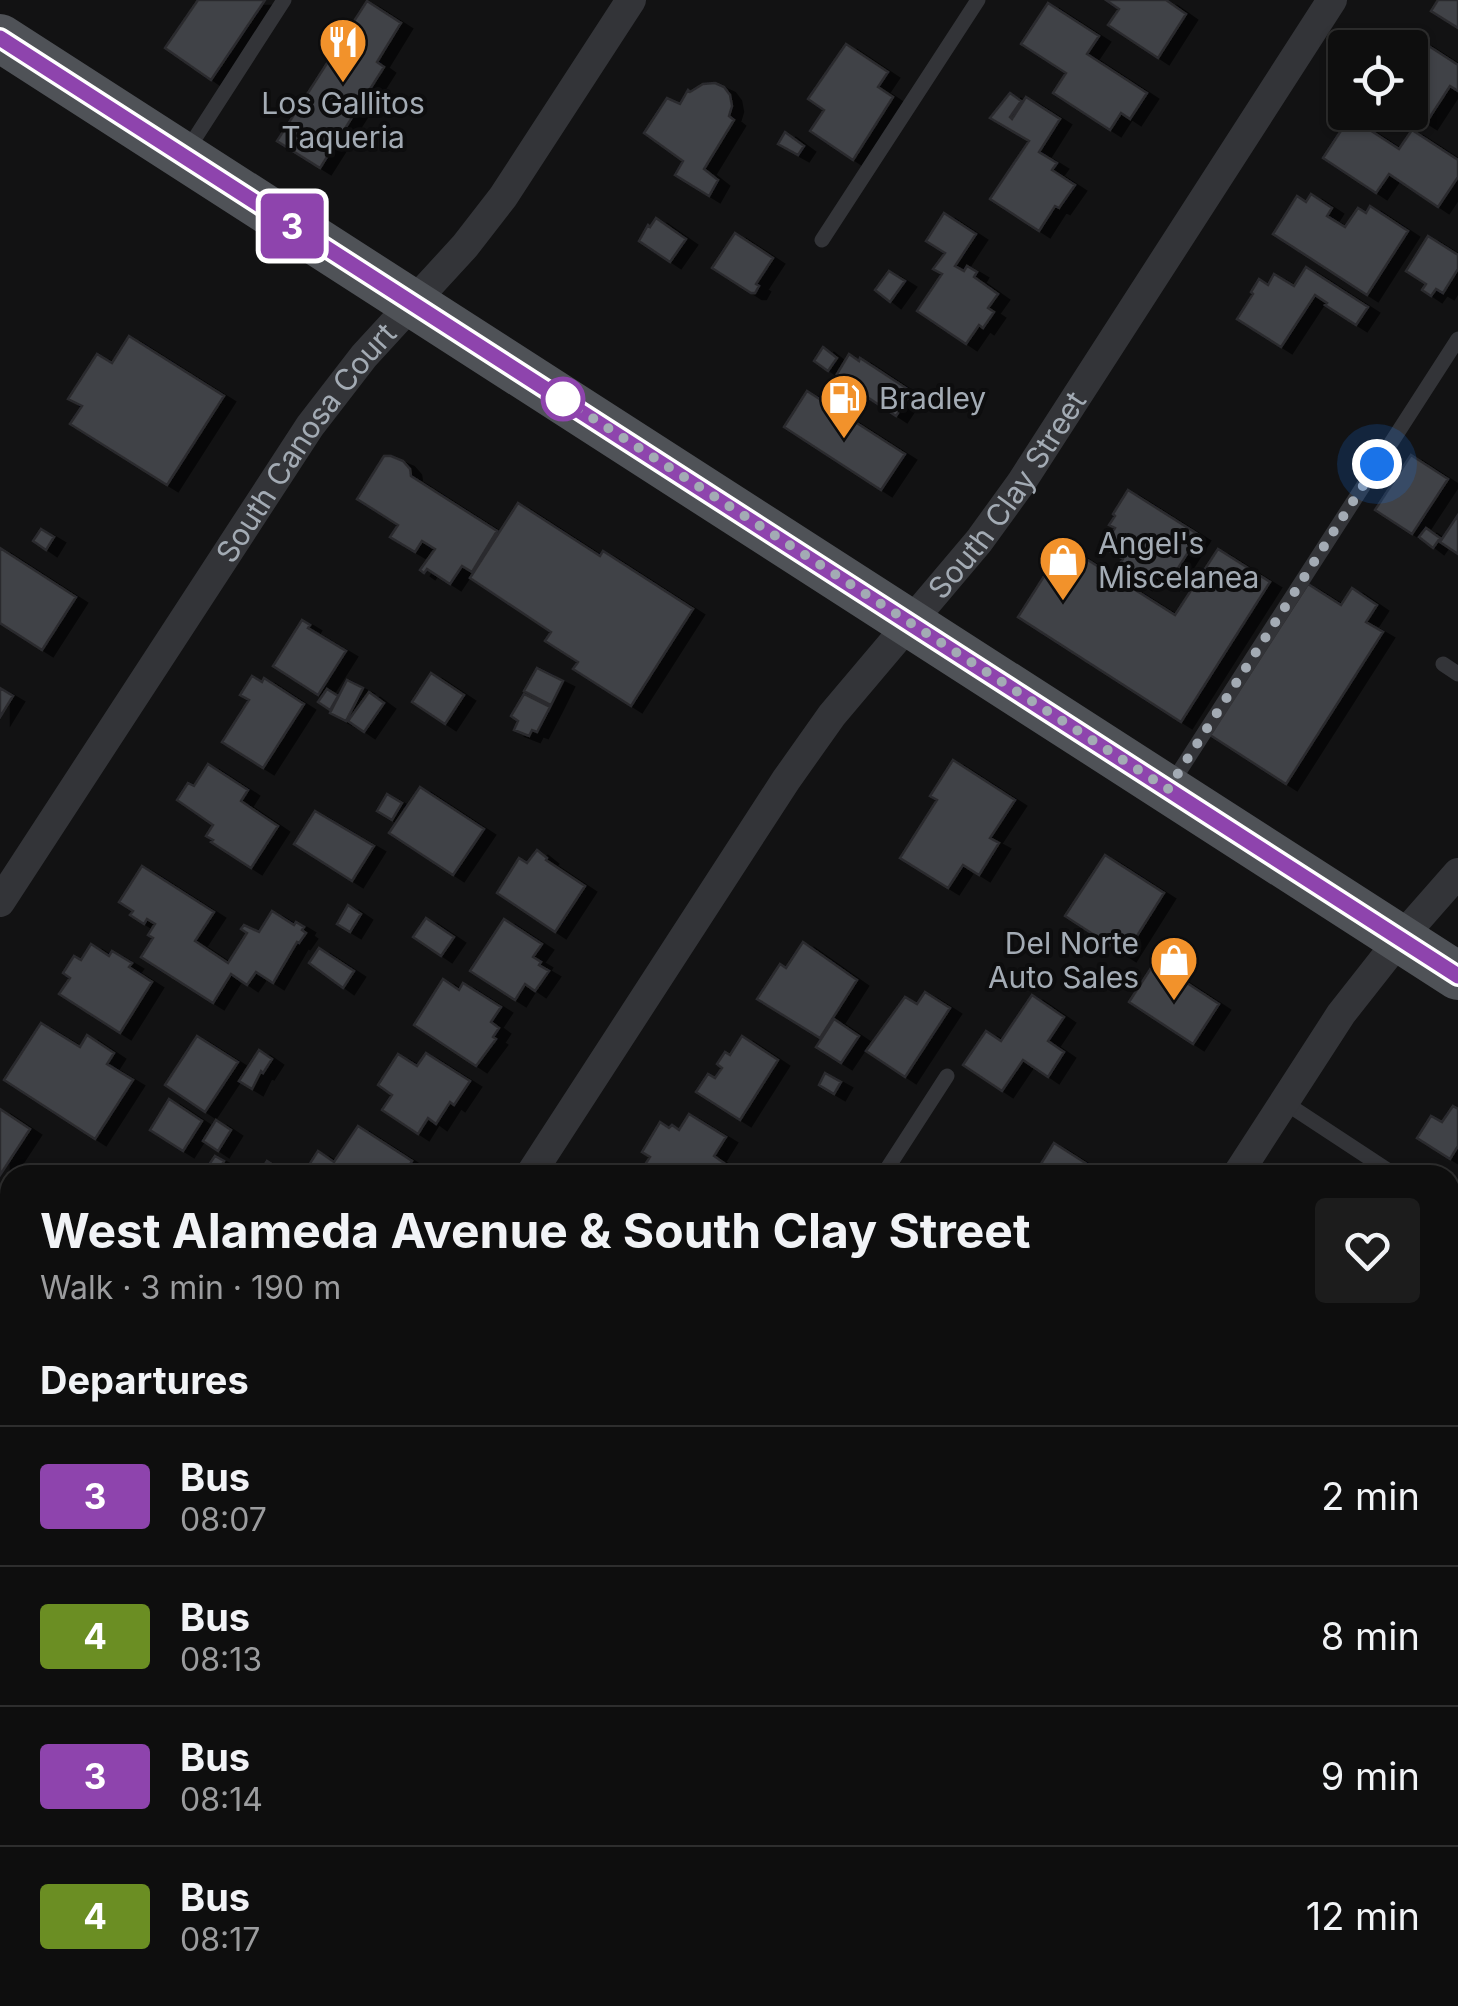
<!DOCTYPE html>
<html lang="en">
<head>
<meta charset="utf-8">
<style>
	:root { --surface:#0e0e0e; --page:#1c1c1c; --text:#f1f3f6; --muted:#9b9c9e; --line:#2e2e2e }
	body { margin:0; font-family:Inter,sans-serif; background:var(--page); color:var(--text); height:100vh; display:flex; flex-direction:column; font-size:38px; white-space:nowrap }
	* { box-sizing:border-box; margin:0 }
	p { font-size:32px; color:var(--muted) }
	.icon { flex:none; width:55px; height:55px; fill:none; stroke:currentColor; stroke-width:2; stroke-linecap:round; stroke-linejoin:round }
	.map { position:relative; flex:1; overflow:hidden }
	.side { position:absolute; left:0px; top:1165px; width:1460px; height:842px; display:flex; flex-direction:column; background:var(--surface); border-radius:30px 30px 0 0; box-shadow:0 2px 8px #0004,0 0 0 2px var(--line) }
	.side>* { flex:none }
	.badge { padding:0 20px; border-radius:8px; font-size:35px; line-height:65px }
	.tools { position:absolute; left:1328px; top:30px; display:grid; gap:20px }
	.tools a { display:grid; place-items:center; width:100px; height:100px; border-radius:10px; background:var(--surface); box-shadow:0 2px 8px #0004,0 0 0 2px var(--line); font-size:50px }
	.you { position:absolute; width:50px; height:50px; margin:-25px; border:8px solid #fff; border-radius:50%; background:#1a73e8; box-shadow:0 0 0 15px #1a73e833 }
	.map>.badge { position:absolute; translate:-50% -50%; box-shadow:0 0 0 5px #fff }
	h2 { padding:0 40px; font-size:38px; line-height:90px }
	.round { display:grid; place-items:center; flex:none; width:105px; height:105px; border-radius:10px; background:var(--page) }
	.summary { display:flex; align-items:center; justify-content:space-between; height:170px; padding:0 40px }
	h1 { font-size:48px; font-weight:700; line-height:75px }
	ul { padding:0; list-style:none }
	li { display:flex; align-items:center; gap:30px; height:140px; padding:0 40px; border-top:2px solid var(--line) }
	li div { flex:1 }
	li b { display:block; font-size:38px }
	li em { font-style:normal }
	li .badge { min-width:110px; font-weight:700; text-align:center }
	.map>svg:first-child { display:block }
</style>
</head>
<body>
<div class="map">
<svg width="1458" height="2006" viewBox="0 0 1458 2006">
	<defs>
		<filter id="shadow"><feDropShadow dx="11" dy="6" stdDeviation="0" flood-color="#0009"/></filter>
	</defs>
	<rect width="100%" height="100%" fill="#121213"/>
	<path fill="#414246" stroke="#2c2c2f" stroke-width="2.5" filter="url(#shadow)" d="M 198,0 L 265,0 L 211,80 L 165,48 Z
		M 1106,0 L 1166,0 L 1186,14 L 1158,58 L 1108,25 L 1119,9 Z
		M 1438,0 L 1458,0 L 1458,28 L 1431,11 Z
		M 367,1 L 401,23 L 377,62 L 384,67 L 320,168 L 277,141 Z
		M 1048,3 L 1099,36 L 1087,54 L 1147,93 L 1130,119 L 1121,113 L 1110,130 L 1053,93 L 1066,73 L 1021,44 Z
		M 1421,41 L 1458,65 L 1458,91 L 1450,86 L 1426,123 L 1409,112 L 1410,57 Z
		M 846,44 L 888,72 L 878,87 L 893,97 L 853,160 L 810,131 L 824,110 L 808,99 Z
		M 715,83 L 724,87 L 730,95 L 732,106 L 729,116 L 734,120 L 704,169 L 718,180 L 709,196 L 675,175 L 683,161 L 644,133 L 667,98 L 680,104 L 688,90 L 690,92 L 703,84 Z
		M 1010,93 L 1021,101 L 1010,117 L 1012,119 L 1026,97 L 1060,119 L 1039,152 L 1057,163 L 1052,170 L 1075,185 L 1059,208 L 1055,206 L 1039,231 L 990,199 L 1029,141 L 990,118 Z
		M 1350,117 L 1399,149 L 1412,130 L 1458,160 L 1458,177 L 1438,207 L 1389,174 L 1376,193 L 1323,158 Z
		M 785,132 L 804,146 L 798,155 L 778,144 Z
		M 1311,194 L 1332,208 L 1327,216 L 1345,227 L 1358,208 L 1366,213 L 1370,206 L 1408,231 L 1367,295 L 1273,234 L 1297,196 L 1306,202 Z
		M 944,213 L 976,234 L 955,266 L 964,271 L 967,266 L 977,272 L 974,277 L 998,294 L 988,308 L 994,312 L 983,328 L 979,325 L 966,344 L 917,311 L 942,274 L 933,269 L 945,253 L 926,241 Z
		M 656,218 L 686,239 L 670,262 L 639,241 L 648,225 L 650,227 Z
		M 735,233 L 773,258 L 756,284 L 759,286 L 755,293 L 751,293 L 712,268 Z
		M 1428,236 L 1458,255 L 1458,269 L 1443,293 L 1436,289 L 1431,296 L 1422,290 L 1426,284 L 1406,271 Z
		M 1306,267 L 1368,307 L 1356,325 L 1325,305 L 1327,303 L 1315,295 L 1281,347 L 1237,319 L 1253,294 L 1251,292 L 1259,279 L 1268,285 L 1274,274 L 1294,286 Z
		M 889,271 L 905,281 L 890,302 L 875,290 Z
		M 129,336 L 224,396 L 167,485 L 70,424 L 82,406 L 68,399 L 97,354 L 112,363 Z
		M 823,347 L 837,358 L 828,371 L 814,361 Z
		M 849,354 L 859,361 L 860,358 L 912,392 L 896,416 L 846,383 L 848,381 L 837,374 Z
		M 807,391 L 905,454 L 881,490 L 784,427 Z
		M 1411,455 L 1448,479 L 1412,534 L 1375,510 Z
		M 384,456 L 391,456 L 403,461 L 410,469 L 411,476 L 497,531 L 472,572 L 462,566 L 450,584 L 427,569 L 424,573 L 420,570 L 435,549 L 422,541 L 415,552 L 390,537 L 398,525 L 357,499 Z
		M 1128,490 L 1199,535 L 1168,584 L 1149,572 L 1141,584 L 1117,568 L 1123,559 L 1103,547 L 1115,528 L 1109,525 L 1115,516 L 1113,514 Z
		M 518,503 L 600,556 L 603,551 L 693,609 L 631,706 L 573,669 L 578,662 L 545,641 L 551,632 L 470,578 Z
		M 1458,515 L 1458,554 L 1440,542 Z
		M 1426,528 L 1440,538 L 1433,548 L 1419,537 Z
		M 41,529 L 54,537 L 46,550 L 33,541 Z
		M 1064,545 L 1175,615 L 1218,549 L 1270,582 L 1181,722 L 1018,617 Z
		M 0,548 L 76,597 L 42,650 L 0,623 Z
		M 1308,584 L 1341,605 L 1352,588 L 1377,605 L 1366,622 L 1383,632 L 1286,784 L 1210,735 Z
		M 302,620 L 310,625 L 308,628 L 346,651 L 318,695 L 273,666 Z
		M 537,668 L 563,681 L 551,705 L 524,691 Z
		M 431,673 L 464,695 L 445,724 L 412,702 Z
		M 252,676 L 262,682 L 264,678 L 304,704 L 263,768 L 222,742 L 249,700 L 240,695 Z
		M 347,680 L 363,688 L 346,721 L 330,713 Z
		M 0,688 L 13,696 L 0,717 Z
		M 327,689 L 338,696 L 330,710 L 318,702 Z
		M 369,692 L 384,703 L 364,732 L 348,721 Z
		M 524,694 L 550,707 L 537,732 L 532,730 L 529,736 L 514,730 L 518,721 L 511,716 Z
		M 953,760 L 1015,800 L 990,838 L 999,843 L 979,875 L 963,865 L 948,888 L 900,858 L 937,800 L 930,796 Z
		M 208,764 L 248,790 L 241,801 L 278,826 L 251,868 L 211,842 L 213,840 L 206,836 L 213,825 L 177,800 L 188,783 L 194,786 Z
		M 420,787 L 484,829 L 453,875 L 389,833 Z
		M 387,794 L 402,803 L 392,820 L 377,811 Z
		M 315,811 L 374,846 L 352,881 L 294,844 Z
		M 537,850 L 547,858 L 546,860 L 585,886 L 555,932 L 497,893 L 519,858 L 527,863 Z
		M 1105,855 L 1164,893 L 1125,955 L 1065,916 Z
		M 142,866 L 214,912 L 195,941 L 228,963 L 247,933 L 241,929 L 244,925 L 259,932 L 272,911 L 294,925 L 296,922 L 304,927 L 302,930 L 306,933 L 299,943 L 297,942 L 273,983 L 256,972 L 247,985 L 231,974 L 213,1003 L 141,957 L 153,938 L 148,935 L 155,924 L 147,919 L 144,924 L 130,915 L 133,911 L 119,902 Z
		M 348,905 L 361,914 L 350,932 L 337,924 Z
		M 426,918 L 454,937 L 441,956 L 413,937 Z
		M 504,919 L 542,944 L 533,957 L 541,962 L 539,965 L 549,971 L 535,991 L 525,984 L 515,1000 L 470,971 Z
		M 803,942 L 857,980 L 820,1038 L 757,999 L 780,964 L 786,968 Z
		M 91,944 L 109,956 L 112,951 L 132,963 L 129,967 L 152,982 L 120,1033 L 59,994 L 70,978 L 63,973 L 74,956 L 81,960 Z
		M 319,948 L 354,971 L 343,988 L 309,963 Z
		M 1155,962 L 1219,1004 L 1193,1044 L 1129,1002 Z
		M 443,979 L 459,990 L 463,983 L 501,1007 L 491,1022 L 499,1028 L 493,1037 L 496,1039 L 476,1066 L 414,1025 Z
		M 925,992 L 950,1008 L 905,1077 L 866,1051 L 905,997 L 917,1004 Z
		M 1032,995 L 1064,1017 L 1048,1041 L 1064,1052 L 1048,1077 L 1023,1060 L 1002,1091 L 963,1065 L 986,1031 L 1001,1041 Z
		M 834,1019 L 859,1036 L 841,1063 L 816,1047 Z
		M 41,1023 L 80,1047 L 87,1035 L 114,1053 L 107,1064 L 133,1080 L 95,1139 L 4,1080 Z
		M 197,1036 L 238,1062 L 205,1112 L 165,1085 Z
		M 742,1036 L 778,1060 L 740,1120 L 696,1092 L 708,1074 L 715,1078 L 722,1068 L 717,1064 L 725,1052 L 730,1055 Z
		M 259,1050 L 272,1059 L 263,1073 L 261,1071 L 252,1089 L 239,1081 Z
		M 426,1053 L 470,1081 L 454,1105 L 450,1102 L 436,1124 L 428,1118 L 418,1134 L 382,1110 L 392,1095 L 378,1085 L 398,1054 L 417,1066 Z
		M 825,1073 L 841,1082 L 834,1094 L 819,1085 Z
		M 169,1099 L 202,1121 L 183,1151 L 150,1130 Z
		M 1453,1106 L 1458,1109 L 1458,1146 L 1450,1159 L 1417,1138 L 1431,1116 L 1442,1122 Z
		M 0,1109 L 30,1129 L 0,1175 Z
		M 689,1114 L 726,1137 L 714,1156 L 724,1163 L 717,1175 L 639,1174 L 650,1157 L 642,1152 L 660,1122 L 669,1128 L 672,1125 L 679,1130 Z
		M 216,1120 L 231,1130 L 218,1151 L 203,1141 Z
		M 358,1126 L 412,1161 L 409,1166 L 417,1170 L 414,1175 L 318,1175 L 307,1168 L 318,1151 L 334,1162 Z
		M 1054,1143 L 1104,1175 L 1034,1175 Z
		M 215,1156 L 224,1161 L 216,1175 L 206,1169 Z
		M 267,1161 L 289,1175 L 258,1175 Z
		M 1450,1271 L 1458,1276 L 1458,1312 L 1450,1325 Z
		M 10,1321 L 10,1373 L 0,1366 L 0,1336 Z
		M 1450,1636 L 1458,1642 L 1458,1695 L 1450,1689 Z
		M 10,1681 L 10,1751 L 0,1745 L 0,1695 Z
		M 1450,1720 L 1458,1725 L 1458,1747 L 1450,1761 Z
		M 116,1998 L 188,1998 L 197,2004 L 195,2006 L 111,2006 Z
		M 279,1998 L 314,1998 L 309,2006 L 274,2006 Z
		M 399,1998 L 438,1998 L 449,2006 L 392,2006 Z
		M 1066,1998 L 1077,1998 L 1091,2006 L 1060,2006 Z
		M 1256,1998 L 1285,1998 L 1279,2006 L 1270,2006 Z"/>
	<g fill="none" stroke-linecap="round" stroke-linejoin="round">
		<path stroke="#333438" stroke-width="15" d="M 186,152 L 284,0
			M 822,240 L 978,0
			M 1443,664 L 1458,674
			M 1170,786 L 1458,339
			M 1284,1102 L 1395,1175
			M 883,1175 L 947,1076
			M 1450,1211 L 1458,1216
			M 374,2006 L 380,1998
			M 1052,2006 L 1058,1998"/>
		<g stroke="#333438" stroke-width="30">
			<path id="s1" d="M 0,902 L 310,426 L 364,356 L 465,246 L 503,197 L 631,0"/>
			<path id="s2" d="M 530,1175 L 786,780 L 832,715 L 979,541 L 1021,483 L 1332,0"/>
			<path d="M 1237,1175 L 1341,1014 L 1400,939 L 1458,873"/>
			<path d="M 0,1476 L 10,1482"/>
			<path d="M 1450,1938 L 1458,1926"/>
			<path d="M 0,1994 L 10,1978"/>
			<path d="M 811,1998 L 824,2006"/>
			<path d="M 697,2006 L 703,1998"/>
			<path d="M 1406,2006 L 1411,1998"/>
		</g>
		<path stroke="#4f5257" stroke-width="48" d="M 0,38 L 1458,976"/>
	</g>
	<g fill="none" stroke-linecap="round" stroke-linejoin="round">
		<g stroke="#fff" stroke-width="22">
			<path id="line" d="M 0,38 L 1458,976"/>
		</g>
		<use href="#line" stroke="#8e44ad" stroke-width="15"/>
		<path stroke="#a3abb4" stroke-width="10" stroke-dasharray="0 18" d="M 563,399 L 1168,789 L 1377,464"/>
	</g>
	<defs>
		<g id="restaurant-pin" transform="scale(2.5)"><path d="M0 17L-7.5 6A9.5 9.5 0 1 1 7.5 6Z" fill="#f2922b" stroke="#0d0d0e"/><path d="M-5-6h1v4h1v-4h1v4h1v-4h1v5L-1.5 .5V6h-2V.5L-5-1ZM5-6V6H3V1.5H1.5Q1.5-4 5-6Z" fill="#fff"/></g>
		<g id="fuel-pin" transform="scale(2.5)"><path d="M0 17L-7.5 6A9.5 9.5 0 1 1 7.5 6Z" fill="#f2922b" stroke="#0d0d0e"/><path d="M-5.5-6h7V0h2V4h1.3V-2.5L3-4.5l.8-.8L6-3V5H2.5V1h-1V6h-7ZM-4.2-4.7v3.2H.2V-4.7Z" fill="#fff"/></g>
		<g id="shop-pin" transform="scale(2.5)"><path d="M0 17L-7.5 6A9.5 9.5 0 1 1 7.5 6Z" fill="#f2922b" stroke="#0d0d0e"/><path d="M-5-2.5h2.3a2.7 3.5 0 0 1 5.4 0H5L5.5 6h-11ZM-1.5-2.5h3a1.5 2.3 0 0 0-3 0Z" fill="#fff"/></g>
	</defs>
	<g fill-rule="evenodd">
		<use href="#restaurant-pin" x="343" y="42"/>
		<use href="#fuel-pin" x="844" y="398"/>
		<use href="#shop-pin" x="1063" y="560"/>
		<use href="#shop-pin" x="1174" y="960"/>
	</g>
	<circle fill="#fff" stroke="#8e44ad" stroke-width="5" cx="563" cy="399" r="20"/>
	<g text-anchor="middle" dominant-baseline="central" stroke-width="8" stroke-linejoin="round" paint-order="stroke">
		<g font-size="30" fill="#a3abb4" stroke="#0d0d0e" text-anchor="start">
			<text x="343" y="103" text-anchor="middle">Los Gallitos<tspan x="343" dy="34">Taqueria</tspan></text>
			<text x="879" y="398">Bradley</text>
			<text x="1098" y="543">Angel's<tspan x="1098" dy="34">Miscelanea</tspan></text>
			<text x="1139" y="943" text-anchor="end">Del Norte<tspan x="1139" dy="34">Auto Sales</tspan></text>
		</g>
		<g font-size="30" fill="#a3abb4" stroke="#0d0d0e">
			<text stroke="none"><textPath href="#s1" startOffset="552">South Canosa Court</textPath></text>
			<text stroke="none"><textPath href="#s2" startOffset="832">South Clay Street</textPath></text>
		</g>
	</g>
</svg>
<div class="tools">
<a><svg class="icon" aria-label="locate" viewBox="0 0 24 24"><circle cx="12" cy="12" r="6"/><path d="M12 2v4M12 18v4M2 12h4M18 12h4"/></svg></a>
</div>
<div class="you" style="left:1377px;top:464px"></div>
<b class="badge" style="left:292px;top:226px;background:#8e44ad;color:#fff">3</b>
<section class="side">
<div class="summary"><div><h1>West Alameda Avenue &amp; South Clay Street</h1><p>Walk · 3 min · 190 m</p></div><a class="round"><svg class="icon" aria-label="heart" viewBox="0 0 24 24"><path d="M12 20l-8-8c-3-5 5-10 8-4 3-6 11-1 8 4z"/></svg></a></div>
<h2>Departures</h2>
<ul>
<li><span class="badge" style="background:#8e44ad;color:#fff">3</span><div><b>Bus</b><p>08:07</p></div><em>2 min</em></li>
<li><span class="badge" style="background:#6b8e23;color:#fff">4</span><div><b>Bus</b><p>08:13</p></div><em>8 min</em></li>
<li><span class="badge" style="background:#8e44ad;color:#fff">3</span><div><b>Bus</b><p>08:14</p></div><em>9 min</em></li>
<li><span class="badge" style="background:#6b8e23;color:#fff">4</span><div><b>Bus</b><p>08:17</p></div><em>12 min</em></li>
</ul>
</section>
</div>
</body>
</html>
